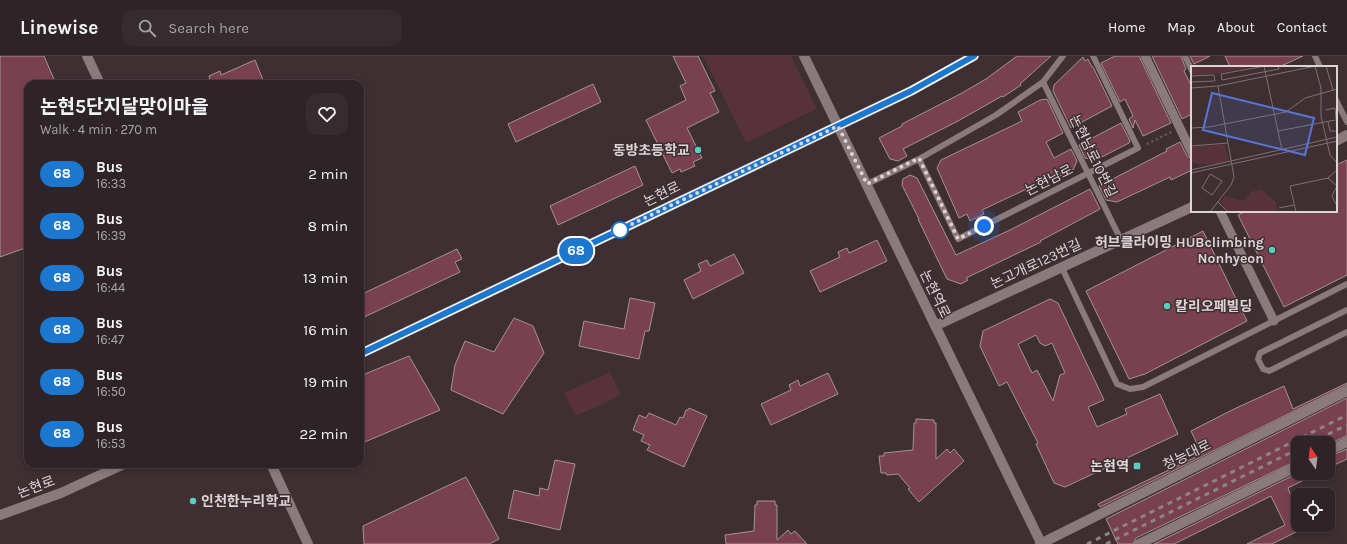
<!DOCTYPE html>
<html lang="en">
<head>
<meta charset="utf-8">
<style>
	:root { --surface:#2e2326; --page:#362b2e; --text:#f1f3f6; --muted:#a7a4a7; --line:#494043 }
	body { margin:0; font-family:Karla,"Noto Sans KR",sans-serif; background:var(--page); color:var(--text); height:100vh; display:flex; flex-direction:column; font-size:15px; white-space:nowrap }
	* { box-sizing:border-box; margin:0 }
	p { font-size:13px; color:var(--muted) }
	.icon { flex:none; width:22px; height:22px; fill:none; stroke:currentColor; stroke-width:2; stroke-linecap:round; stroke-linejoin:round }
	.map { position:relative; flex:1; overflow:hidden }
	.panel { position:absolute; left:24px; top:24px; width:340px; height:388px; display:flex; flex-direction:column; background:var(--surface); border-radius:12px; box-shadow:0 2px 6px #0003,0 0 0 1px var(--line) }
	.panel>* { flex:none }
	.badge { padding:0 8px; border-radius:13px; font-size:14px; line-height:26px }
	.needle { width:26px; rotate:346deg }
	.controls { position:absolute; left:1291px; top:380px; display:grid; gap:8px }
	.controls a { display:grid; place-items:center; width:44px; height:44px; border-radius:8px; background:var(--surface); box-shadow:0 2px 6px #0003,0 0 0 1px var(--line); font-size:20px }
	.you { position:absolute; width:20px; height:20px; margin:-10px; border:3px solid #fff; border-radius:50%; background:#1a73e8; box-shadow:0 0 0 6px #1a73e833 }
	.map>.badge { position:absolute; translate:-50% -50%; box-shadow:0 0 0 2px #fff }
	.round { display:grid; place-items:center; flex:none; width:42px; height:42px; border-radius:12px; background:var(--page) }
	.overview { display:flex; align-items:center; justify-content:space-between; height:68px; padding:0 16px }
	h1 { font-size:19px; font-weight:700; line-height:30px }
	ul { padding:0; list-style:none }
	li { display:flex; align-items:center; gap:12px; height:52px; padding:0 16px }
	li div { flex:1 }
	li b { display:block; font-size:15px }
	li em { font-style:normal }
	li .badge { min-width:44px; font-weight:700; text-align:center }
	header { display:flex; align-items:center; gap:24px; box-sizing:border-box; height:56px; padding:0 20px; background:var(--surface); border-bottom:1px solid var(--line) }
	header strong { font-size:19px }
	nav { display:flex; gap:22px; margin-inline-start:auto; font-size:14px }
	.search { width:280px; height:36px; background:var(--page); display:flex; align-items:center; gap:10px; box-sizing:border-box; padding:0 14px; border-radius:12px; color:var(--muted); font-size:15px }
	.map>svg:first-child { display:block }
</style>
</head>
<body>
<header>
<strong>Linewise</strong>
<div class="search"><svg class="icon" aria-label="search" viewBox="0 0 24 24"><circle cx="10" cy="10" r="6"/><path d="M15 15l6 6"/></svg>Search here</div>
<nav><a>Home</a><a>Map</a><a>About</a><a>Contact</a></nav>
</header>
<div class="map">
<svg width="1347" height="488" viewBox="0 0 1347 488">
	<rect width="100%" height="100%" fill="#3d2f32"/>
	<path fill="#57313b" d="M 703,0 L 791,0 L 817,53 L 746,87 Z
		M 610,316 L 621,339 L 599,350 L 575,360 L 564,337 Z"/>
	<path fill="#794150" stroke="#a49397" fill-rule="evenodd" d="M 0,0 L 44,0 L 56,28 L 28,28 L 28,191 L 0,201 Z
		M 673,0 L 698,0 L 715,35 L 710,37 L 719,56 L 687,72 L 702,102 L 693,106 L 695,110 L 681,116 L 680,113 L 672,117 L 646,64 L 686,44 L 680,30 L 686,27 Z
		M 1017,0 L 1051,0 L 1020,28 L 1021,29 L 1003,41 L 1002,40 L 958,65 L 903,93 L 907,100 L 898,105 L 890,103 L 879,82 L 902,70 L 902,68 L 962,37 L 986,23 Z
		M 1115,0 L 1139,0 L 1171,67 L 1143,80 L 1135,64 L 1133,72 L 1129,63 L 1133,60 L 1125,43 L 1120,46 L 1101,7 Z
		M 1152,0 L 1181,0 L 1186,13 L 1184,15 L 1192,31 L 1192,58 L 1182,63 Z
		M 1190,0 L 1210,0 L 1194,8 Z
		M 1225,0 L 1303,0 L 1279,11 L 1230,11 Z
		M 1083,1 L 1085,5 L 1088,3 L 1092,11 L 1093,11 L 1112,50 L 1071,72 L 1053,35 L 1054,29 Z
		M 255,4 L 263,24 L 253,28 L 202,28 L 210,24 L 209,20 L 220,15 L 221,19 Z
		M 593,28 L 601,46 L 516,86 L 508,68 Z
		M 1047,43 L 1063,77 L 1046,86 L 1054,102 L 1071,93 L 1077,105 L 1073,114 L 1053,123 L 1052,121 L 982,154 L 984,158 L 970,165 L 967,158 L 959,162 L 937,112 L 941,104 L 1022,65 L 1018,56 L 1040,44 Z
		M 1121,67 L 1130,85 L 1129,87 L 1096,104 L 1085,102 L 1079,89 Z
		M 1180,86 L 1187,100 L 1192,103 L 1192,114 L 1171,124 L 1170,121 L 1117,146 L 1106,144 L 1099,130 L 1167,95 L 1166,93 Z
		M 1347,104 L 1347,219 L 1284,251 L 1238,159 L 1246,155 L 1336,155 L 1336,109 Z
		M 635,110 L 643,129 L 558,169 L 550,150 Z
		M 910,119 L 917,122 L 956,199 L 1010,174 L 1090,133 L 1100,153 L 1040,185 L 1041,186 L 966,222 L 968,224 L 961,228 L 947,223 L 918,163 L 919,163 L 902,129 L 903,123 Z
		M 1203,175 L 1247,265 L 1145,318 L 1129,323 L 1086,235 Z
		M 877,184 L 887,205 L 820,236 L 810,215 L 840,201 L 838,196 L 847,192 L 849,197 Z
		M 457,193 L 462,203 L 455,206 L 460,216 L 360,263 L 360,239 Z
		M 734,198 L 744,217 L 693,243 L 684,224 L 701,215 L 698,208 L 707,204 L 710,210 Z
		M 630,242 L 655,247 L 649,275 L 645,275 L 639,303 L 579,290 L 584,265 L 624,273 Z
		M 1050,243 L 1058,247 L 1104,344 L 1088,351 L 1097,371 L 1127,358 L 1125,353 L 1160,338 L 1178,378 L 1065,431 L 1054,427 L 1036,388 L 1038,387 L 1007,326 L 999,330 L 980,290 L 983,275 ZM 1036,279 L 1040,287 L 1045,290 L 1052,287 L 1065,317 L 1060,319 L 1053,345 L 1037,314 L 1032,317 L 1018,288 Z
		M 514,262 L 533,270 L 544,297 L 503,358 L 451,334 L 455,309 L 465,285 L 494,296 Z
		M 409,300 L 440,354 L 360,388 L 360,320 Z
		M 828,317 L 838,338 L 771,369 L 761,348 L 791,334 L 789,329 L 798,324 L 800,330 Z
		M 1347,327 L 1347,329 L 1100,451 L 1098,448 L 1202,398 L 1191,375 L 1232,354 L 1284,330 L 1293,353 Z
		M 1347,342 L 1347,380 L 1328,388 L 1298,387 L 1298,404 L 1136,482 L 1133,488 L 1118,488 L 1106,463 Z
		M 689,352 L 707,360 L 684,411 L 647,394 L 650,389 L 641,385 L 644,379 L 633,374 L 639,359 L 646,362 L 649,357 L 676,369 L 680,361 L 683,362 L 686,354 L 688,354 Z
		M 916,363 L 934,364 L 934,367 L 936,367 L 936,403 L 947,393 L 950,397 L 954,393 L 964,405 L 919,446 L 908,433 L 910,432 L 898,418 L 887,419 L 886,417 L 881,417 L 879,400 L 884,400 L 884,397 L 913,394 L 914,367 L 916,367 Z
		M 1347,393 L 1347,403 L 1328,412 L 1328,401 Z
		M 555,404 L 575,408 L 560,474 L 508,462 L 514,434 L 539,440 L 540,432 L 548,434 Z
		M 1298,417 L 1318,417 L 1288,432 L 1295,450 L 1298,449 L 1298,475 L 1272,488 L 1247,488 L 1285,469 L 1271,440 L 1174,488 L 1154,488 Z
		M 466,421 L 499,483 L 489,488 L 364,488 L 363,470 Z
		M 757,445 L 775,445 L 775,449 L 777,449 L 777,484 L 788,474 L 791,478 L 795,475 L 807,488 L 726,488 L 725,479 L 754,475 L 755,449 L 757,449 Z"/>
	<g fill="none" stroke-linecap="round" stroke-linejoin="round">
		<path stroke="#6f6366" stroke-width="2" stroke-dasharray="2 3" stroke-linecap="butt" d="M 1147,88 L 1171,76"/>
		<path stroke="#8a7a7d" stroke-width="6" d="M 1185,0 L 1192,15
			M 1315,0 L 1320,11
			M 1043,26 L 1121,184
			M 1336,44 L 1347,66
			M 919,103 L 958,183 L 1138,92 L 1093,0
			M 867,128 L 919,103 L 996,59 L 1043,26 L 1063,0
			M 1062,212 L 1117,328 L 1130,333 L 1143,331 L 1347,228
			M 1347,254 L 1260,297 L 1258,303 L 1263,313 L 1269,315 L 1347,276"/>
		<path stroke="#8a7a7d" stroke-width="9" d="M 1145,0 L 1192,97
			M 1220,155 L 1274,265"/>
		<path stroke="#8a7a7d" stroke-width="10" d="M 804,0 L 1041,487
			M 1336,85 L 1347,79
			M 935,270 L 1192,151
			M 360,298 L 911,35 L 974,0
			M 0,459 L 61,437 L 124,408"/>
		<path stroke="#8a7a7d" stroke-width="10" d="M 87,0 L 100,28
			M 1328,395 L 1347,386
			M 271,408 L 308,488
			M 1040,488 L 1347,335
			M 1139,488 L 1298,410"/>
		<path stroke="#8e8385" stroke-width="3" stroke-dasharray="5 5" stroke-linecap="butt" d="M 1310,387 L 1347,369
			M 1087,488 L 1347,359
			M 1106,488 L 1298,393"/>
	</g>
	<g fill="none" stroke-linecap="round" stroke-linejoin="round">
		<g stroke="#fff" stroke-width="9">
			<path id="line" d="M 360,298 L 911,35 L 974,0"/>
		</g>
		<use href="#line" stroke="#1c78cf" stroke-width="6"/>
		<path stroke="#ddd4d6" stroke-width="4" stroke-dasharray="0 7.2" d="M 620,174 L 613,177 L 838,70 L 867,128 L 919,102 L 958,183 L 984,170"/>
	</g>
	<g fill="#59cebe" stroke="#3d2f32" stroke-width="1.5">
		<circle cx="698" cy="94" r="4"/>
		<circle cx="1272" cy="194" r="4"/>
		<circle cx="1167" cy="250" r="4"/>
		<rect x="1133" y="406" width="8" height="8" rx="2"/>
		<circle cx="193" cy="445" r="4"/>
	</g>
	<circle fill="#fff" stroke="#1c78cf" stroke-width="2" cx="620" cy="174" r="8"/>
	<g text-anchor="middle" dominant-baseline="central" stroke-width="3" stroke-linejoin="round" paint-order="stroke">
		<g font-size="14" font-weight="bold" fill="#ddd4d6" stroke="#3d2f32" text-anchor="end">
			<text x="690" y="94">동방초등학교</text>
			<text x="1264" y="186">허브클라이밍 HUBclimbing<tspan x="1264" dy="16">Nonhyeon</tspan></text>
			<text x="1175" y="250" text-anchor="start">칼리오페빌딩</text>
			<text x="1129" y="410">논현역</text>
			<text x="201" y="445" text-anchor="start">인천한누리학교</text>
		</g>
		<g font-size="14" fill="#ddd4d6" stroke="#3d2f32">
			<text transform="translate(1093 100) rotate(64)">논현남로10번길</text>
			<text transform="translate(1049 124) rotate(-27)">논현남로</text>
			<text transform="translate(662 138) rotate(-26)">논현로</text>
			<text transform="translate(1036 208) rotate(-25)">논고개로123번길</text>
			<text transform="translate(935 238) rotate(64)">논현역로</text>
			<text transform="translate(1187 399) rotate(-26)">청능대로</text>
			<text transform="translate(36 431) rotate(-21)">논현로</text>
		</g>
	</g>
	<g transform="translate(1191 10)">
		<rect width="146" height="146" fill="#3d2f32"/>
		<path d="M 0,0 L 65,0 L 25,8 L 3,9 L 0,8 ZM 34,78 L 38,95 L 20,99 L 0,97 L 0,81 ZM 70,123 L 85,136 L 87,146 L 38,146 L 29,136 L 34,130 L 52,135 L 60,126 Z" fill="#57313b"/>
		<path fill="none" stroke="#7d7174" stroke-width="1" d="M 73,0 L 91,84M 74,0 L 30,8 L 31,14 L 88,3 L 87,0M 124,0 L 130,22 L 130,50 L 139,89 L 146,97M 135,0 L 142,24M 0,10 L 23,9 L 24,15 L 0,16M 0,22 L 27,20 L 125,0M 134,44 L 144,42 L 146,64M 137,56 L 139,65 L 146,65M 0,62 L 18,61 L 95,46 L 114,32 L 146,23M 87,65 L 144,54M 0,80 L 37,77M 0,104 L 146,71M 0,107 L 146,75M 19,108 L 31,115 L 21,129 L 11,122 ZM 137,112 L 146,104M 137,112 L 146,120M 146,120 L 141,130 L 146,140M 27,136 L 37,146M 88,142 L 103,139M 19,146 L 40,119 L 43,111 L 27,20M 105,146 L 99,120 L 137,112"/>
		<path fill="#5776d7" fill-opacity="0.15" stroke="#5776d7" stroke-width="2" d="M 21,27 L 123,52 L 114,89 L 12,64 Z"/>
		<rect width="146" height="146" fill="none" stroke="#ddd4d6" stroke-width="2"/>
	</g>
</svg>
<div class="controls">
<a><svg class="needle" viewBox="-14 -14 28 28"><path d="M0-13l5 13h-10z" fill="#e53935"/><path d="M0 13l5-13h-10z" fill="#a7a4a7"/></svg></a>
<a><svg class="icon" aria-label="locate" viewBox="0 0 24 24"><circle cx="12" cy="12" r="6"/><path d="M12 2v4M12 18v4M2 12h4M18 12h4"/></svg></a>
</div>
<div class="you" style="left:984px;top:170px"></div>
<b class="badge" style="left:576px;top:195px;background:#1c78cf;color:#fff">68</b>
<section class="panel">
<div class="overview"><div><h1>논현5단지달맞이마을</h1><p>Walk · 4 min · 270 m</p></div><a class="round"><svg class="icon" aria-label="heart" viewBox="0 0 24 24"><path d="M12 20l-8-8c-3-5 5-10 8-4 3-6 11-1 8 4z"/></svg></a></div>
<ul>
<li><span class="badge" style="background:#1c78cf;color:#fff">68</span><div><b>Bus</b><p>16:33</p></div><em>2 min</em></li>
<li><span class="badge" style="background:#1c78cf;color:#fff">68</span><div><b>Bus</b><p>16:39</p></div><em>8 min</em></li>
<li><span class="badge" style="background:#1c78cf;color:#fff">68</span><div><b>Bus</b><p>16:44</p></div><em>13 min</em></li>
<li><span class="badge" style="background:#1c78cf;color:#fff">68</span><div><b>Bus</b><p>16:47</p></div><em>16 min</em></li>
<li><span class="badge" style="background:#1c78cf;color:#fff">68</span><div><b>Bus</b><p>16:50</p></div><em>19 min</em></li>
<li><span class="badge" style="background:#1c78cf;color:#fff">68</span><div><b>Bus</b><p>16:53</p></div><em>22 min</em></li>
</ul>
</section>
</div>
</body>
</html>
